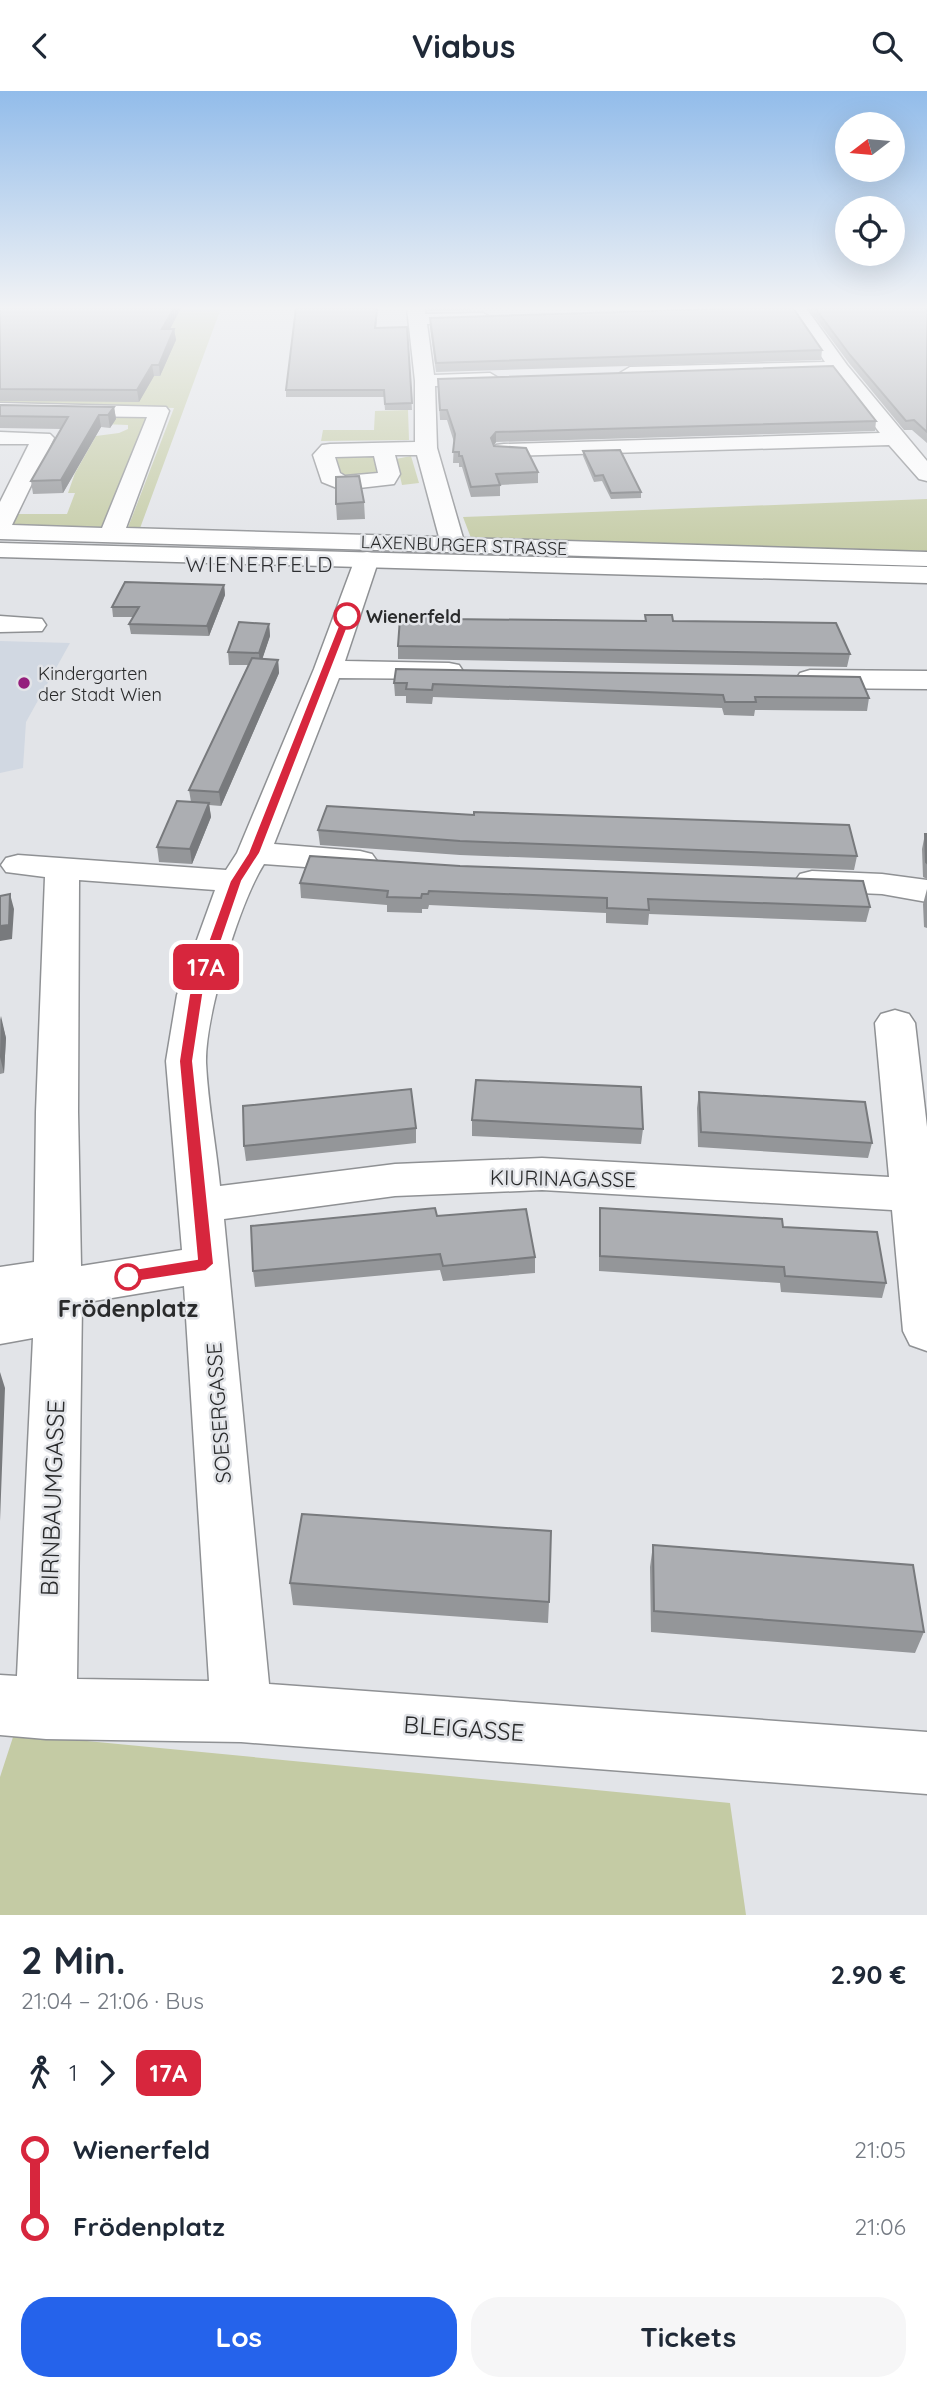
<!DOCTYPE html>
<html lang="de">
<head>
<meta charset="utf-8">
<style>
	:root { --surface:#fff; --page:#f6f6f7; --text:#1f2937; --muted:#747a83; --accent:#2563eb }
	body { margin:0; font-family:Quicksand,sans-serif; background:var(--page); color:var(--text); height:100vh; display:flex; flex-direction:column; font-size:26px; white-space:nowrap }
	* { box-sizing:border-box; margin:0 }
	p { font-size:23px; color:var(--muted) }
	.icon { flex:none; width:38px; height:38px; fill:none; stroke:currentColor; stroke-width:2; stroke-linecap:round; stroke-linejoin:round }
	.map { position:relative; height:1824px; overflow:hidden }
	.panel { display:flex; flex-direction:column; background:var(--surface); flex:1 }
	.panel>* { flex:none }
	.badge { padding:0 14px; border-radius:10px; font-size:24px; line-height:46px }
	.needle { width:46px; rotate:254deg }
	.tools { position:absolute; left:835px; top:21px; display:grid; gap:14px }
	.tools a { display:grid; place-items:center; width:70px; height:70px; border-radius:50%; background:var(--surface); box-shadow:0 7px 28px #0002; font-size:35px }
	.map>.badge { position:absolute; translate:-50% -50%; box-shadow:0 0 0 4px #fff }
	.legs { display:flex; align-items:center; gap:10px; height:77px; padding:0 21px; font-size:23px }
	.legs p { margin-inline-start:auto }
	.head { display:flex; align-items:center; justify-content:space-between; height:119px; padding:0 21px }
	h1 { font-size:38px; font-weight:700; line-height:52px }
	.button { display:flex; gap:14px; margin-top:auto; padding:14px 21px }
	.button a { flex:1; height:80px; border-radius:28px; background:var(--accent); color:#fff; font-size:28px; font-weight:700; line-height:80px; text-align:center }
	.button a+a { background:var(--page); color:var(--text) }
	ul { padding:0 21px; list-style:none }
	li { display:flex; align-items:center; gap:24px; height:77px; font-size:26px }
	li i { display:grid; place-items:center; width:10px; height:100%; margin:0 9px; background:currentColor }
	li i::after { content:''; width:18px; height:18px; margin:-9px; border:5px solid; border-radius:50%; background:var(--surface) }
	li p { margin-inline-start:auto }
	li:first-child i { background:linear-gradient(#0000 50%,currentColor 0) }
	li:last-child i { background:linear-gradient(currentColor 50%,#0000 0) }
	header { display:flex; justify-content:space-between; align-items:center; height:91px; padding:0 21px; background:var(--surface); font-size:32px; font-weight:700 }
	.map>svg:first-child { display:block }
</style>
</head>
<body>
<header><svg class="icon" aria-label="back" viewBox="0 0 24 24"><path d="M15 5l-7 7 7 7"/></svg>Viabus<svg class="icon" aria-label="search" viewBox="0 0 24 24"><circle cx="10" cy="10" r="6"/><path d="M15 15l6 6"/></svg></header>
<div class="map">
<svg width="927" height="1824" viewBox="0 0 927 1824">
	<rect width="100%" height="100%" fill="#e2e4e8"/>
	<path fill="#d1d8e2" d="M 0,550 L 70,552 L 26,631 L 23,677 L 0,682 Z"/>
	<path fill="#c4cba4" d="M 0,217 L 221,217 L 139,440 L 127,439 L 174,317 L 0,312 Z
		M 408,319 L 409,349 L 321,350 L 323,339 L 374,339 L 375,320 Z
		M 97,323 L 137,323 L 150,326 L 105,438 L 11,437 L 17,423 L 67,423 L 75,402 L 68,402 L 75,382 L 96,345 L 119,342 L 128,338 L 128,334 L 102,333 Z
		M 337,364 L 373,364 L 378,383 L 373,387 L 338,385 Z
		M 411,365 L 419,392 L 402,394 L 396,368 Z
		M 927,408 L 927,460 L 471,447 L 463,426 Z
		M 14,1643 L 730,1712 L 746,1824 L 0,1824 L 0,1686 Z"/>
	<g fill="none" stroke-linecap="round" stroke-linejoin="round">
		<g stroke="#8f9194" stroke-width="3">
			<path id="minor" d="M 407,217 L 425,217 L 425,223 L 483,222 L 492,227 L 483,232 L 427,233 L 434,284 L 490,282 L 500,288 L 490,294 L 435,295 L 437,357 L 463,447 L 927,461 L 927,475 L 0,448 L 0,411 L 29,353 L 0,353 L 0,341 L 50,343 L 54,347 L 12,434 L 102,437 L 147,326 L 0,324 L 0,312 L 166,316 L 169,320 L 126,437 L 439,446 L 417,364 L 395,364 L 400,383 L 394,393 L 342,399 L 322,391 L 313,364 L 322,354 L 330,353 L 415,351 L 415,290 ZM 374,365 L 378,382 L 345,385 L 340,382 L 335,366 Z
				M 789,217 L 806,217 L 847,274 L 927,370 L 927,390 L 919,388 L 889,354 L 504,365 L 496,364 L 493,359 L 496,354 L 504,353 L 880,342 L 833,282 L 630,288 L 620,282 L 630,276 L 825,271 Z
				M 367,461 L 376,463 L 379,468 L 345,570 L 449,572 L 459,574 L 463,580 L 459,586 L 449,588 L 339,587 L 274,753 L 360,760 L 372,763 L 377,770 L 372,777 L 360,780 L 264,773 C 239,813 205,925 206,972 C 208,1013 216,1054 220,1095 L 395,1073 L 542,1067 L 889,1086 L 875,932 L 881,923 L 895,919 L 909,923 L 915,932 L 927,1036 L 927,1260 L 910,1254 L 903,1240 L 892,1119 L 542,1099 L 395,1105 L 224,1128 L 269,1593 L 927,1641 L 927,1703 L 241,1651 L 46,1648 L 0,1644 L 0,1584 L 17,1585 L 33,1247 L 0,1253 L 0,1176 L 34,1171 L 36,1021 L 45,786 L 6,781 L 1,774 L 6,767 L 18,764 L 226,779 L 237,762 L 314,578 L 355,468 L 358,463 ZM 79,789 L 215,799 L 177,904 L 166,970 L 182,1159 L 81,1175 L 78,1021 ZM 184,1195 L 209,1590 L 77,1588 L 82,1212 Z
				M 0,525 L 42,528 L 46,534 L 42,540 L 0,541 Z
				M 810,579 L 927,580 L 927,598 L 810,597 L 800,594 L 796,588 L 800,582 Z
				M 812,780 L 882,783 L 927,789 L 927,811 L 882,803 L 812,800 L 800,797 L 795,790 L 800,783 Z"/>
		</g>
		<g stroke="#8f9194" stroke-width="3">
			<path id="major" d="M 0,452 L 927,476 L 927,492 L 0,466 Z"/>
		</g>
		<use href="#minor" fill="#fff" fill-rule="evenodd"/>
		<use href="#major" fill="#fff" fill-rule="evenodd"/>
	</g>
	<path fill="#949699" d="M 0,217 L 181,217 L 170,238 L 174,238 L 176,249 L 160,285 L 154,285 L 139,311 L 0,310 Z
		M 378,217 L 376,237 L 407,236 L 412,319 L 385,319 L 384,306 L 286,306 L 286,299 Z
		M 428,217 L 531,217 L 428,220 Z
		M 808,217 L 927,217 L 927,352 L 912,339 L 904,339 L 849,272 Z
		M 430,227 L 822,259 L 821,269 L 436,281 L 430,236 Z
		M 438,298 L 876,330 L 875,340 L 496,351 L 494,354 L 538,381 L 538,392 L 500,394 L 500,405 L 471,406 L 462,376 L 459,376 L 459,372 L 453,372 L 454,351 L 447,329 L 440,329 Z
		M 0,314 L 114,316 L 116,328 L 110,337 L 101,336 L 63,402 L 33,403 L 31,390 L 61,338 L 0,337 Z
		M 583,360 L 641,401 L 641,407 L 611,408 L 602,390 L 594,391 L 583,365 Z
		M 364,411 L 365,428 L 337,429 L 336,413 Z
		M 224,494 L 225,504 L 209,545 L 131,543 L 129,533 L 133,526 L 113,526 L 112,516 Z
		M 645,524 L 850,563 L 847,576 L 398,568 L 398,555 L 423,528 L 645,530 Z
		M 269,533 L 270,545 L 262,568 L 278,569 L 279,582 L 221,715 L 209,714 L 211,726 L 192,773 L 159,771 L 157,756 L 191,711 L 189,699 L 248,574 L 229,574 L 228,561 Z
		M 394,592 L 869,607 L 867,620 L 755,619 L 754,625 L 724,624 L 722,617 L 433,606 L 432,613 L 406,612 L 406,605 L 395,605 Z
		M 318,739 L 857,765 L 854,779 L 460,764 L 320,754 Z
		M 925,743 L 927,743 L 927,788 L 923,786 L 922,758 Z
		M 300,792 L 870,816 L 866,831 L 649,823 L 648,834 L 606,832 L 606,822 L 429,814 L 428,818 L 422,818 L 422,822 L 387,821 L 387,814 L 301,807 Z
		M 927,798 L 927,837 L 924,836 L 923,813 Z
		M 0,925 L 6,947 L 4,982 L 0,983 Z
		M 699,1001 L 872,1052 L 868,1067 L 698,1056 L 697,1017 Z
		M 472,1029 L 643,1038 L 641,1053 L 472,1045 Z
		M 416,1037 L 416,1052 L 246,1070 L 244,1055 Z
		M 600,1117 L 783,1136 L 886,1192 L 882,1207 L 781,1201 L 780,1192 L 599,1180 L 599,1132 Z
		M 437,1125 L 535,1166 L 535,1182 L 443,1190 L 440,1179 L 255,1196 L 253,1180 Z
		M 653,1454 L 924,1541 L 915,1562 L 651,1541 L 650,1476 Z
		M 290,1492 L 549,1511 L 548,1532 L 293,1514 Z"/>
	<path fill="#787a7d" d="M 174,217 L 181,217 L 164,249 L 162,238 Z
		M 174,238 L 176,249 L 160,285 L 159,274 Z
		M 152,274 L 154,285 L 139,311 L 137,299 Z
		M 114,316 L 116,328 L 110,337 L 108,324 Z
		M 99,324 L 101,336 L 63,402 L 61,389 Z
		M 496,341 L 496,351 L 491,358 L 491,347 Z
		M 224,494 L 225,504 L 209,545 L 207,535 Z
		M 269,533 L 270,545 L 260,575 L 259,562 Z
		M 278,569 L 279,582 L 221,715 L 219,701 Z
		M 209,712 L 211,726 L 192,773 L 190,758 Z
		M 10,803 L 14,818 L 12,848 L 0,850 L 0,835 Z
		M 1,925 L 6,947 L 4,982 L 0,966 Z
		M 0,1281 L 5,1297 L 0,1430 Z"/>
	<path fill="#acaeb2" stroke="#787a7d" stroke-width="2" d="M 0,217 L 174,217 L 162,238 L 174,238 L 159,274 L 152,274 L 137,299 L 0,298 Z
		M 296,217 L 377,217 L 375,237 L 407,236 L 412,312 L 385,313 L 384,299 L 286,299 Z
		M 748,217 L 793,217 L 822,259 L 436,272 L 430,227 Z
		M 815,217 L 927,217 L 927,341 L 914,329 L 906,330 L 850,264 Z
		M 833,275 L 876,330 L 496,341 L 491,347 L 494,355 L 526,357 L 538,381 L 496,383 L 500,394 L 471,396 L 462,365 L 459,365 L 459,361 L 453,361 L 455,343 L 447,319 L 440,319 L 438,288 Z
		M 0,314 L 114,316 L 108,324 L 99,324 L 61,389 L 31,390 L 68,326 L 0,325 Z
		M 620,359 L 641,401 L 611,402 L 603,384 L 595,385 L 583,360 Z
		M 359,385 L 364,411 L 336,413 L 336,386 Z
		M 125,491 L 224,494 L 207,535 L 129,533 L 139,516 L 112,516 Z
		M 425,521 L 446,525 L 446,528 L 646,530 L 645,524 L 672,524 L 673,530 L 836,532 L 850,563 L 398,555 L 400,527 L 423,528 Z
		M 239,531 L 269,533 L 259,562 L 228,561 Z
		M 252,567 L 278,569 L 219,701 L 189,699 Z
		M 396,578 L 860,586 L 869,607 L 755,606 L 756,611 L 725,611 L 723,604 L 433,593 L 432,599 L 406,598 L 407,592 L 394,592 Z
		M 177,710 L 209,712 L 190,758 L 157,756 Z
		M 327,715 L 474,724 L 474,721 L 849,734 L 857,765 L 460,750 L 318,739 Z
		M 925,743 L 927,743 L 927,772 L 926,771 Z
		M 310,765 L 460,775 L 863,790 L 870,816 L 648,808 L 649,819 L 607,817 L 607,807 L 429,800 L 428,803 L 422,803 L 421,807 L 387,806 L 388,800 L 300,792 Z
		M 10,803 L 9,834 L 0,835 L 0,805 Z
		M 476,989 L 641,996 L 643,1038 L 472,1029 Z
		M 411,998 L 416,1037 L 244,1055 L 243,1015 Z
		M 699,1001 L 865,1011 L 872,1052 L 701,1041 Z
		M 435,1117 L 437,1125 L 526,1118 L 535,1166 L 443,1175 L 440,1163 L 253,1180 L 251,1135 Z
		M 600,1117 L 782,1128 L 783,1136 L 877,1141 L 886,1192 L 785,1185 L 784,1176 L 600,1165 Z
		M 302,1423 L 551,1440 L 549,1511 L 290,1492 Z
		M 653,1454 L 913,1474 L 924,1541 L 654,1520 Z"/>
	<linearGradient id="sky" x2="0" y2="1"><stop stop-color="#92bcea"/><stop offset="0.46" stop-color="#f2f3f5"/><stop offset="1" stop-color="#f2f3f5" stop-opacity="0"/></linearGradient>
	<rect width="927" height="472" fill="url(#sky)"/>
	<path fill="#d7263d" stroke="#fff" stroke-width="2" d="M 347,522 L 352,525 L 260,762 L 242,790 L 203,904 L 193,970 L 214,1173 L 206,1180 L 128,1192 L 122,1190 L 119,1186 L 122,1181 L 128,1179 L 197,1168 L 179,970 L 189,904 L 230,790 L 248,762 L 342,525 Z"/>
	<g fill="#fff" stroke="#d7263d" stroke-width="3.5">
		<circle cx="347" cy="525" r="12"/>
		<circle cx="128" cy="1186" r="12"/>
	</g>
	<circle fill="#941e7c" stroke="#e2e4e8" stroke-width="2.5" cx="24" cy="592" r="7"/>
	<g text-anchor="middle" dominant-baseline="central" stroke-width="5" stroke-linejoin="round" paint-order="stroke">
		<g font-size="18" fill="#292a2b" stroke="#e2e4e8">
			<text transform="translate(464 454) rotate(2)">LAXENBURGER STRASSE</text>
		</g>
		<g font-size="18" font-weight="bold" fill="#292a2b" stroke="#e2e4e8" text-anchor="start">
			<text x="366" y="525">Wienerfeld</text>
		</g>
		<g font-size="18" fill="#292a2b" stroke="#e2e4e8" text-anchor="start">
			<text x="38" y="582">Kindergarten<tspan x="38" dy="21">der Stadt Wien</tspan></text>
		</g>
		<g font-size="21" letter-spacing="2" fill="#2d2e31" stroke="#e2e4e8">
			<text x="260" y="473">WIENERFELD</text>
		</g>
		<g font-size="21" fill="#292a2b" stroke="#e2e4e8">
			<text transform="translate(563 1087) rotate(1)">KIURINAGASSE</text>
			<text transform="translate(218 1322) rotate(-94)">SOESERGASSE</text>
		</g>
		<g font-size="24" font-weight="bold" fill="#292a2b" stroke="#e2e4e8">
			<text x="128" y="1217">Frödenplatz</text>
		</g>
		<g font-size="24" fill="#292a2b" stroke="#e2e4e8">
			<text transform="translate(52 1407) rotate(-88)">BIRNBAUMGASSE</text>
			<text transform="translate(464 1637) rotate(4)">BLEIGASSE</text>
		</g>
	</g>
</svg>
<div class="tools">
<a><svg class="needle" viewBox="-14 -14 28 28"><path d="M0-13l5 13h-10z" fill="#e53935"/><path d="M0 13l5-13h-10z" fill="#747a83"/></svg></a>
<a><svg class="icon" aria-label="locate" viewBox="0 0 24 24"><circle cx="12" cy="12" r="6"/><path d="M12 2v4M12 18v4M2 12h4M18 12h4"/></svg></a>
</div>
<b class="badge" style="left:206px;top:876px;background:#d7263d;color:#fff">17A</b>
</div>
<section class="panel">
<div class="head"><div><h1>2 Min.</h1><p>21:04 – 21:06 · Bus</p></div><b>2.90 €</b></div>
<div class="legs"><svg class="icon" aria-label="walk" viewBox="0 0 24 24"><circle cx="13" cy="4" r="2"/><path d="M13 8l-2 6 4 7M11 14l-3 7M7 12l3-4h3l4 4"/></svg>1<svg class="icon" aria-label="forward" viewBox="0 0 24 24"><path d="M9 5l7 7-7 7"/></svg><b class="badge" style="background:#d7263d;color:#fff">17A</b></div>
<ul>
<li><i style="color:#d7263d"></i><b>Wienerfeld</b><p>21:05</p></li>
<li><i style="color:#d7263d"></i><b>Frödenplatz</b><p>21:06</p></li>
</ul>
<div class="button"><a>Los</a><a>Tickets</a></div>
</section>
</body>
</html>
